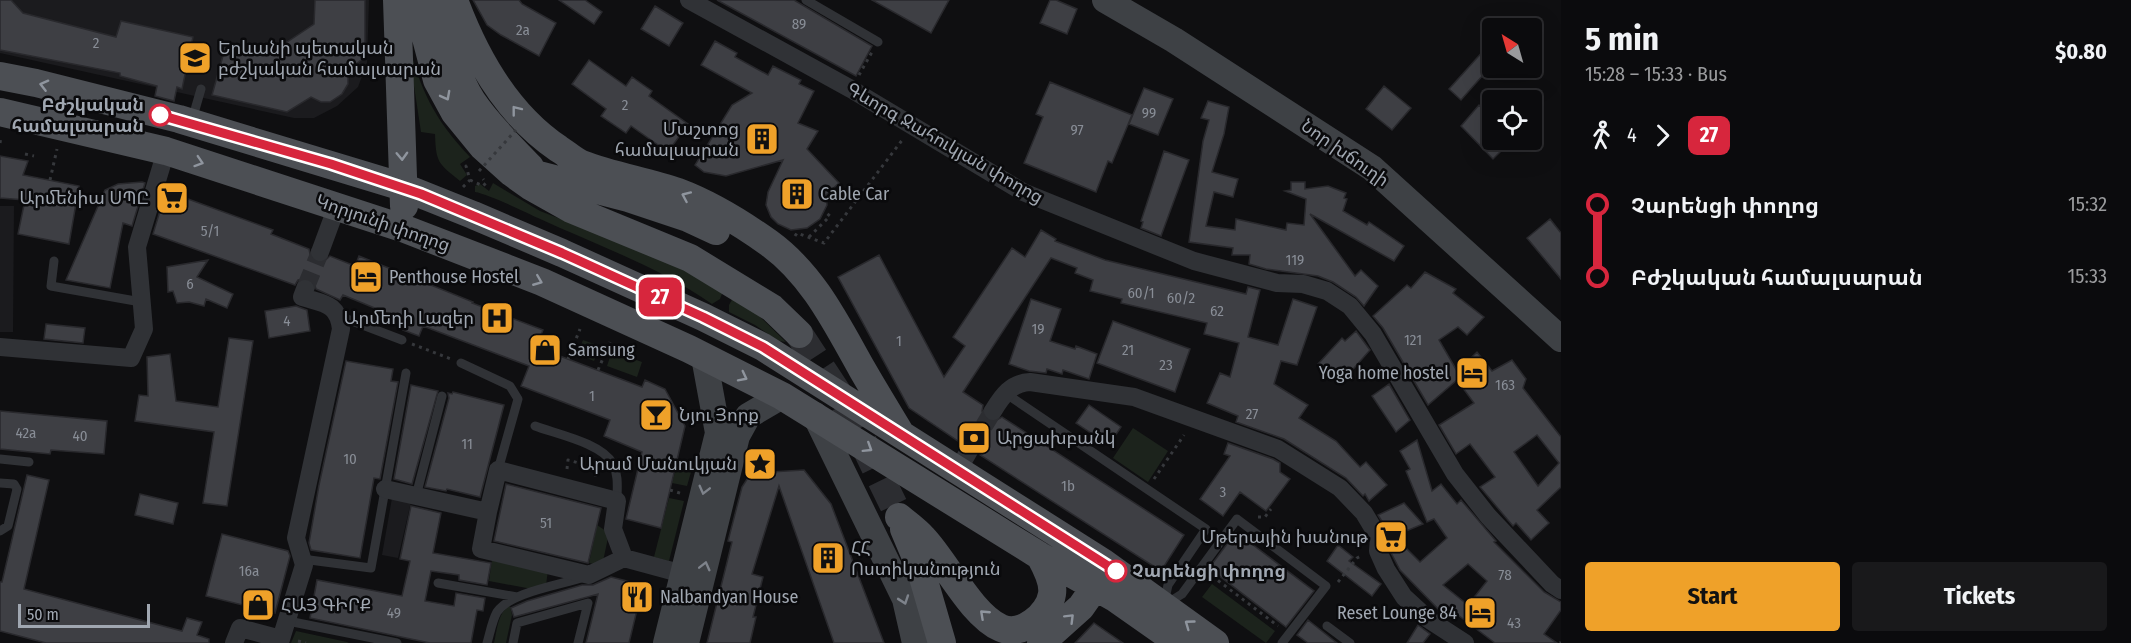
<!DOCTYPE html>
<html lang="en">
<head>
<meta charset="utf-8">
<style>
	:root { --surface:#0b0b0d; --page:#19191b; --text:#f1f3f6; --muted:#9a9b9d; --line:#2b2b2e; --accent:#efa129 }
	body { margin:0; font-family:"Fira Sans Condensed","Noto Sans Armenian",sans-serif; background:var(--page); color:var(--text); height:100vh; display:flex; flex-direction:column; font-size:22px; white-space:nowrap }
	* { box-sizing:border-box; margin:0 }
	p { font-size:20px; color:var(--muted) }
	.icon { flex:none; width:33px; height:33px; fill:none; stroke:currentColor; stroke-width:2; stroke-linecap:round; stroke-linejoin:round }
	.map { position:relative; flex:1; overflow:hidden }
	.details { display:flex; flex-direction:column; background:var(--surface); width:570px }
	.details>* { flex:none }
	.badge { padding:0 12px; border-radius:9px; font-size:21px; line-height:39px }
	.needle { width:39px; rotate:323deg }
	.controls { position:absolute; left:1482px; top:18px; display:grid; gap:12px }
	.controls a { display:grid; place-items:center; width:60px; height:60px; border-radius:6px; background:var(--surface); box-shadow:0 6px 24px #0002,0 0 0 2px var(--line); font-size:30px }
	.scale { position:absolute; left:18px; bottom:15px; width:132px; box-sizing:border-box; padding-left:6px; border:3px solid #a0a7b1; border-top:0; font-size:16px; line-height:21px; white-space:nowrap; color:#a0a7b1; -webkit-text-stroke:4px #0a0a0c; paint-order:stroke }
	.map>.badge { position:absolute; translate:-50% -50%; box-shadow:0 0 0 3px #fff }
	.legs { display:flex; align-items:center; gap:9px; height:66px; padding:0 24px; font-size:20px }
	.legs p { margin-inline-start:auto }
	.head { display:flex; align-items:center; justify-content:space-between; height:102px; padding:0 24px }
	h1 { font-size:33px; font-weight:700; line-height:45px }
	.action { display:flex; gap:12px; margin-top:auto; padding:12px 24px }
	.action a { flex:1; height:69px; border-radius:6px; background:var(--accent); color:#111; font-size:24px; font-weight:700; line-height:69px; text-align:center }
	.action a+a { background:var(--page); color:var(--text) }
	ul { padding:0 24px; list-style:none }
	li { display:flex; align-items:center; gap:21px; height:72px; font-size:22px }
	li i { display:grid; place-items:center; width:9px; height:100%; margin:0 8px; background:currentColor }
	li i::after { content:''; width:15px; height:15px; margin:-8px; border:4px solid; border-radius:50%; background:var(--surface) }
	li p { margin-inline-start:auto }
	li:first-child i { background:linear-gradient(#0000 50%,currentColor 0) }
	li:last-child i { background:linear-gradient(currentColor 50%,#0000 0) }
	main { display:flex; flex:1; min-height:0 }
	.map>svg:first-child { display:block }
</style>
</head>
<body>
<main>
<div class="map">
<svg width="1561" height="643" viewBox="0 0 1561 643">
	<rect width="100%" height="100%" fill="#0f0f11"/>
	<path fill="#1b1b1e" d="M 0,0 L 369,0 L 367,63 L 358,87 L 337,106 L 314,118 L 294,118 L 0,53 Z
		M 0,206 L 14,206 L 13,332 L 0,332 Z
		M 392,498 L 411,502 L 398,558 L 382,555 Z"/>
	<path fill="#1c231c" d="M 407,40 C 421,90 433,118 470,157 L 460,164 L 467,175 L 460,181 C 438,163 436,163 435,134 L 421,132 Z
		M 493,183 L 540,211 L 665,259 L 723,291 L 720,299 L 712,304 C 659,267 597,245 538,218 C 525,212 488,194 475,192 L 475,186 L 480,184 L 489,191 Z
		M 734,296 L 756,313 L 786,342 L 778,341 L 755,325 L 729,312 L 729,305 Z
		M 583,340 L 600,346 L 594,361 L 577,354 Z
		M 612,351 L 642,362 L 637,377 L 607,366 Z
		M 1133,428 L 1168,451 L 1148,482 L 1113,458 Z
		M 678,461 L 693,465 L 687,486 L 672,483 Z
		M 669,498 L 684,501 L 669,561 L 654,557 Z
		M 597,525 L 609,533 L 602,566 L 589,563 Z
		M 492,560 L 548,570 L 546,585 L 532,589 L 489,581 Z
		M 1212,584 L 1275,631 L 1266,643 L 1202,597 Z
		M 510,606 L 512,615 L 506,643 L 494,643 C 497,631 498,611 510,606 Z
		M 296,631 L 347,642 L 349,643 L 291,643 Z"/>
	<path fill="#3e3f44" stroke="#29292d" stroke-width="1.5" fill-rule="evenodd" d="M 0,0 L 11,0 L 23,13 L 116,37 L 121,21 L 193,37 L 182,89 L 177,87 L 174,101 L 155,96 L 157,86 L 120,76 L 120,73 L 0,50 Z
		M 315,0 L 365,0 L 365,57 L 348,70 L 348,84 L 342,94 L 330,102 L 321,102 L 311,97 L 287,112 L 212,95 L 226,45 L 266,56 L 314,24 Z
		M 473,0 L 519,0 L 522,4 L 556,23 L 539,56 L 501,35 L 487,25 Z
		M 559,0 L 585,0 L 602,12 L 594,24 Z
		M 717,0 L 794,0 L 872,46 L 856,76 Z
		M 872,0 L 949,0 L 931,33 Z
		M 1050,0 L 1056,0 L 1077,9 L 1067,34 L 1040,23 Z
		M 655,6 L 683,23 L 669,46 L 641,29 Z
		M 715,41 L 737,53 L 735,57 L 768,75 L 773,66 L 801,80 L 799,84 L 814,91 L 798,123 L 818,131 L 807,149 L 839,183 L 826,195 L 827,205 L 820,219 L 807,228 L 791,230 L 778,224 L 771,217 L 766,205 L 768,192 L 783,160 L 726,176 L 704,172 L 695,165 L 732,105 L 752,93 L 701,65 Z
		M 1485,49 L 1492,56 L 1492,65 L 1461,100 L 1449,89 Z
		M 589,60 L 626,86 L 632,77 L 652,91 L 649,96 L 688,124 L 668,152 L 631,126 L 626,133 L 601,116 L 606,109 L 572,84 Z
		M 1050,82 L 1132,115 L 1112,163 L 1108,161 L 1096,192 L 1024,163 L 1043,117 L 1036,114 Z
		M 1384,86 L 1411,108 L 1392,130 L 1366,109 Z
		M 1144,88 L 1173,99 L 1158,135 L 1129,124 Z
		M 1208,101 L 1229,107 L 1224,134 L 1212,172 L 1238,179 L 1233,197 L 1214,192 L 1206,226 L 1235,230 L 1236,219 L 1286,230 L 1287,223 L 1304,225 L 1306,199 L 1285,191 L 1291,190 L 1291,182 L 1305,182 L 1305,189 L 1328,186 L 1346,193 L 1344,198 L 1347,199 L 1343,211 L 1367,225 L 1369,222 L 1404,246 L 1394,261 L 1310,214 L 1355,276 L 1361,270 L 1378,286 L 1364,306 L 1356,297 L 1333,282 L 1318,276 L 1266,269 L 1249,264 L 1250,255 L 1232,255 L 1233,248 L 1189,242 L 1203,141 L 1209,120 L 1201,118 Z
		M 1479,105 L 1492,118 L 1492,140 L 1512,140 L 1493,159 L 1461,126 Z
		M 1164,151 L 1189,160 L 1161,236 L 1141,228 L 1143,222 L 1141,221 Z
		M 0,156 L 28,161 L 23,175 L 79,186 L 69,244 L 18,234 L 25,200 L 0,198 Z
		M 142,182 L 145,183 L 132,226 L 123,223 L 110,288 L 66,280 L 105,190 L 118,184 Z
		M 166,191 L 273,230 L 271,234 L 309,249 L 311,259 L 317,263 L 322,263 L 330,256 L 355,266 L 359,256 L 473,302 L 472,303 L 543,330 L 536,347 L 642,387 L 645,380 L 665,389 L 685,426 L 661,528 L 626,519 L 642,452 L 604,436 L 610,420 L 521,386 L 529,366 L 423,326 L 419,336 L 403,330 L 406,321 L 343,295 L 340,300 L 316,289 L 314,282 L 308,278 L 298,280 L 295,285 L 153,234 Z
		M 1550,219 L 1561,233 L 1561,279 L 1527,238 Z
		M 1041,230 L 1056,239 L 1055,241 L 1105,260 L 1246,294 L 1248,287 L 1260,290 L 1248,337 L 1278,345 L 1293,299 L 1317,307 L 1297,365 L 1281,361 L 1274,384 L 1308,405 L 1299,418 L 1336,441 L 1360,467 L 1366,462 L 1387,485 L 1369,501 L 1365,494 L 1363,496 L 1346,478 L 1284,439 L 1236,422 L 1238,416 L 1207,403 L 1220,373 L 1230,377 L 1239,343 L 1204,334 L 1207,323 L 1121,303 L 1122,299 L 1090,291 L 1093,280 L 1075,273 L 1077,268 L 1051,258 L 963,392 L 983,405 L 982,411 L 987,420 L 993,422 L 1002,417 L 1184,535 L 1161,571 L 980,455 L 981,448 L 976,440 L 969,438 L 961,443 L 909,408 L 838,277 L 879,255 L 944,377 L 965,346 L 953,337 L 1012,248 L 1025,257 Z
		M 208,260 L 197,277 L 233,294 L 227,308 L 206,299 L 204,306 L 189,302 L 177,303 L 173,291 L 168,292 L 167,267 Z
		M 1425,272 L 1456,289 L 1453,293 L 1484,317 L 1467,335 L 1458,327 L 1439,340 L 1457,371 L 1477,352 L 1492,371 L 1512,360 L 1526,379 L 1523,388 L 1561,437 L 1561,487 L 1537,510 L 1549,523 L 1531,540 L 1516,523 L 1513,526 L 1480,487 L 1495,477 L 1470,444 L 1456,454 L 1439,425 L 1474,403 L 1457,380 L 1428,405 L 1383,328 L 1373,316 L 1407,285 L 1411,288 ZM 1537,435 L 1559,463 L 1538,486 L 1514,452 Z
		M 1031,299 L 1061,309 L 1050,341 L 1075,349 L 1076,346 L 1097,354 L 1089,379 L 1063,370 L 1062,374 L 1047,369 L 1046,373 L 1029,371 L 1009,364 Z
		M 296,306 L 307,310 L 310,331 L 269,338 L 265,311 Z
		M 1113,321 L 1190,349 L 1175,392 L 1097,363 Z
		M 46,324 L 85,328 L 83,343 L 44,339 Z
		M 1356,331 L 1370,350 L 1340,384 L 1318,364 L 1342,338 L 1345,341 Z
		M 229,338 L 253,341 L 227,506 L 203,503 L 214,432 L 135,421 L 139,395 L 148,396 L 147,357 L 170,354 L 176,401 L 218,407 Z
		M 346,361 L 393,369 L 391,381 L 398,382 L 380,479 L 374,478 L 360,558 L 311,550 L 309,543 L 319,485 Z
		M 1389,384 L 1410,420 L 1396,432 L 1372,396 Z
		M 411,385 L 438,391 L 412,484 L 394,479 Z
		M 453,392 L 504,405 L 480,497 L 447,489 L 446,491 L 425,487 L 449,398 L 448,393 L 452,394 Z
		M 1089,405 L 1121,427 L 1109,445 L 1076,423 Z
		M 0,411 L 107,421 L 104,454 L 51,450 L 50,454 L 0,449 Z
		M 1417,440 L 1432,491 L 1441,484 L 1457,504 L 1461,500 L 1496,541 L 1494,542 L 1544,592 L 1561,602 L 1561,610 L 1544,634 L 1557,643 L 1495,643 L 1450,609 L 1445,616 L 1400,570 L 1389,549 L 1389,533 L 1378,515 L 1404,503 L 1423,524 L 1394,536 L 1420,562 L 1447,538 L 1434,519 L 1427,522 L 1406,471 L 1410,469 L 1400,451 ZM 1468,564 L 1487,581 L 1468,605 L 1443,585 Z
		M 1228,443 L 1273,459 L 1280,463 L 1280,472 L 1290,479 L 1266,511 L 1240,492 L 1223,516 L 1200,499 L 1230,456 L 1224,454 Z
		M 804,470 L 831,504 L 884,643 L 834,643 L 779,486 L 752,574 L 763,577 L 753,617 L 756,617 L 750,643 L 707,643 L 732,542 L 728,541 L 742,487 L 751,473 Z
		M 27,475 L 49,480 L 24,589 L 182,631 L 187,618 L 202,622 L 197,635 L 209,639 L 209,643 L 46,643 L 0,631 L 0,582 L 2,582 Z
		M 506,484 L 601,508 L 588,563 L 494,541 Z
		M 140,494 L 178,503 L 173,524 L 135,515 Z
		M 411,506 L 441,513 L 433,553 L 491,563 L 487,585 L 459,580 L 459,575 L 431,571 L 425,601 L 454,606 L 456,593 L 485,598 L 483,611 L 477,610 L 471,643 L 430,643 L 310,618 L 317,580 L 402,596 L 410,561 L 400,559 Z
		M 1236,532 L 1314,591 L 1286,627 L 1209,568 Z
		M 222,534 L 288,551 L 290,556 L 275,613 L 206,596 Z
		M 1338,545 L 1353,557 L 1349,561 L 1381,584 L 1372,596 L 1327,561 Z
		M 611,577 L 643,585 L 629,643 L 586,643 L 598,594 L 514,617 L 511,608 L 527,601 L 582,585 L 593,585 Z
		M 1308,620 L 1337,643 L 1308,643 L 1297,635 Z
		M 1094,623 L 1123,643 L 1075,643 Z
		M 1418,625 L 1430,634 L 1423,643 L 1407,643 Z"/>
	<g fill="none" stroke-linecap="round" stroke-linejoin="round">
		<path stroke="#2c2d31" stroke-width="18" stroke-dasharray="18 9" stroke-linecap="butt" d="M 305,289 L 320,252
			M 970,449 L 993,411"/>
		<path stroke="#2c2d31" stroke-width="28" stroke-dasharray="28 14" stroke-linecap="butt" d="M 799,334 L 843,401 L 895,508"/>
		<path stroke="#36383c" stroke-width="3" stroke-dasharray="3 4.5" stroke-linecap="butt" d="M 859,75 L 872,52
			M 0,143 L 1,136
			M 25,154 L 34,156
			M 50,180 L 57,149
			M 470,180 L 483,186 L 486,183 L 483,179
			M 463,187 L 470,180 L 466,166 L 468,165
			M 795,236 L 797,233 L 824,243 L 903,139
			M 809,237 L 830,216 L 824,211
			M 412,344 L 451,359
			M 568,359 L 580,329
			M 598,370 L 610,342
			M 567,469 L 568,460 L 597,468 L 596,475 L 594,475
			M 1154,479 L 1184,435
			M 670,490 L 683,494
			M 1258,517 L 1265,517 L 1271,509
			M 1212,576 L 1278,626
			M 1338,582 L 1357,558 L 1361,556
			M 298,641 L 306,643
			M 1560,643 L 1561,642"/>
		<path stroke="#303236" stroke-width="9" d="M 806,0 L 878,42
			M 192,120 L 201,89
			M 54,261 L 51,286 L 141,302
			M 339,316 L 402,340
			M 461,363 L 510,386 L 518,399 L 498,470
			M 1005,393 L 1206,529 L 1168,585 L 1164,603
			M 535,426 C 556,434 602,443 613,464 C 619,476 617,489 617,501
			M 0,459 L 29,462
			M 0,483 L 14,484 L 17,489 L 8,526 L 0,531
			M 416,496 L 442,396
			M 302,559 L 371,568 L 406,373
			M 438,583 L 517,597
			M 1166,604 L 1182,594 L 1237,519 L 1326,586 L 1282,643
			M 288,621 L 397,643
			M 1327,626 L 1350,643
			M 487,643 C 490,633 492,621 497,612 C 510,592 561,585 584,577
			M 513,643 L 517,623 L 588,603 L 578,643"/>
		<path stroke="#303236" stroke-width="18" d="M 689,0 L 851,89 L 1023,192 L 1194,261 L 1277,283 L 1303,284 L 1327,291 L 1350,306 L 1373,334 L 1455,474 L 1488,516 L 1552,584 L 1561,590
			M 320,252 L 337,206
			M 0,347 L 131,358 L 144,329 L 137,247 L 166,151
			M 993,411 C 1002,396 1011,383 1030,382 L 1134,397 L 1278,449 L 1340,488 L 1364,513 L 1379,538 L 1378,551 L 1386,569 L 1404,597 L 1428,619 L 1465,643
			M 958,470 L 970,449
			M 385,489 L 488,512 L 481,549 L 589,575 L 624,558
			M 488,512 L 498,470 L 617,501 L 613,529 L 624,558 L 683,574
			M 234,643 L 240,628 L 281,639 L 304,565 L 296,538 L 341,329 C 338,303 324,304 302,297 L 305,289"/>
		<path stroke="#3e4145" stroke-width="26" d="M 1105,0 L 1174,40 L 1372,168 L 1561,339
			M 815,415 L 905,599 L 915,643
			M 666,643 L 718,433 L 704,357
			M 686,643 L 737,436 L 748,416 L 782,396"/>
		<path stroke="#4c4f54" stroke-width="28" d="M 397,0 L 404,206
			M 416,0 L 437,80 L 455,113 L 482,146 L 512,173 L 530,186 L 571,209 L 690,258 L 772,308 L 799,334
			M 454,0 C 475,57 508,115 559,149 C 567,154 574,161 582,164 C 613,176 647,181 678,192 C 710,204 741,223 769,243 C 813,275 836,323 862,369 C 874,390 887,411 899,431
			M 439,4 C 448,37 453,72 472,101 C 488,125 510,146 530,167
			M 0,76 L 36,83 L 179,119 L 403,187 L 473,215 L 562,253 L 703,317 L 763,347 L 1104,563 L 1215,643
			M 0,112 L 166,151 L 405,229 L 542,282 L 689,349 L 782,396 L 1040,556 L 1115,598 L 1179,643
			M 539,175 L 628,198 L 688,218 L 716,231
			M 899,517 C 907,524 916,530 923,538 C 946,562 971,615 1001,628 C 1021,637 1049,615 1052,594 C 1054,581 1046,567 1040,556
			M 904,529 L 920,567 L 942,643
			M 1041,643 L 1081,607 L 1095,587"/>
		<path stroke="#36383c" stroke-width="3" stroke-dasharray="3 4.5" stroke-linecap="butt" d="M 479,171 L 516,130"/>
	</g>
	<defs><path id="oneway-chevron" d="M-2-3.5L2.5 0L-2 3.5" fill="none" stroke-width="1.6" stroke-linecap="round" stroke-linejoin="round" transform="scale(1.5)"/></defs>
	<g stroke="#8f959e">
		<use href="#oneway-chevron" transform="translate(44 85) rotate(-166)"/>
		<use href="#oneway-chevron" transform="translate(446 96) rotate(62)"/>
		<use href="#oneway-chevron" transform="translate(516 110) rotate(-128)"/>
		<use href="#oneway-chevron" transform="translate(402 156) rotate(88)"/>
		<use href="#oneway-chevron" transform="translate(199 162) rotate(18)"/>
		<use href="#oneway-chevron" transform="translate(686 196) rotate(-156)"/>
		<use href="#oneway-chevron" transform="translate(538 281) rotate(22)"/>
		<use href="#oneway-chevron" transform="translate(743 377) rotate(27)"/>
		<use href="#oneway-chevron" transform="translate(868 448) rotate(32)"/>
		<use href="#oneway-chevron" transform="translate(984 614) rotate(-137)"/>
		<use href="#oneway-chevron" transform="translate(1070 618) rotate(-45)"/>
		<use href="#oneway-chevron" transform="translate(1189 624) rotate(-144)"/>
	</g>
	<g stroke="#7e838b">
		<use href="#oneway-chevron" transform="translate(704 490) rotate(104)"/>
		<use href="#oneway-chevron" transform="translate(705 566) rotate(-76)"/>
		<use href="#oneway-chevron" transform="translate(904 600) rotate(71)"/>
	</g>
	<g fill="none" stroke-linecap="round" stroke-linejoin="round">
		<g stroke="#fff" stroke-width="14">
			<path id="line-1" d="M 160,115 L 331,164 L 421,194 L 562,253 L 703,317 L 763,347 L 1116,571"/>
		</g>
		<use href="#line-1" stroke="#d7263d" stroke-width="9"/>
	</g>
	<defs>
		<g id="university-square" transform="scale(1.725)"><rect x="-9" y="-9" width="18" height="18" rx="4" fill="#efa129" stroke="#0a0a0c"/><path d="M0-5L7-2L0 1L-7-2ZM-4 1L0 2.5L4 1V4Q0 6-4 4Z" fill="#111"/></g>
		<g id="building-square" transform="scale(1.725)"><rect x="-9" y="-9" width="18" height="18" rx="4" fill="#efa129" stroke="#0a0a0c"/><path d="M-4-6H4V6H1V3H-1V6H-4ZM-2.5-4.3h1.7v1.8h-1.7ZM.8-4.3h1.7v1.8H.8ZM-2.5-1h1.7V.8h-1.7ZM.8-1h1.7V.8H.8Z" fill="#111"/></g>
		<g id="supermarket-square" transform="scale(1.725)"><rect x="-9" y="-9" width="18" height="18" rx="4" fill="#efa129" stroke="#0a0a0c"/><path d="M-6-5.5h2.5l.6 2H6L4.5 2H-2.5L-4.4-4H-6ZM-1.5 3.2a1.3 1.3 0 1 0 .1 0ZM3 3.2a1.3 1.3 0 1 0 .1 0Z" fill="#111"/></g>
		<g id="hotel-square" transform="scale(1.725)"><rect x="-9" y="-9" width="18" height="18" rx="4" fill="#efa129" stroke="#0a0a0c"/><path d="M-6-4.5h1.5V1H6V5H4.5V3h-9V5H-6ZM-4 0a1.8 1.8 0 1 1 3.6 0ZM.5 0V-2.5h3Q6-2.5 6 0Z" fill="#111"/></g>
		<g id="hospital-square" transform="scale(1.725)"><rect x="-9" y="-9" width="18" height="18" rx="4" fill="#efa129" stroke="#0a0a0c"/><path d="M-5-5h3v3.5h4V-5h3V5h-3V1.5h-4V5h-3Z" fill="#111"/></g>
		<g id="shop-square" transform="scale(1.725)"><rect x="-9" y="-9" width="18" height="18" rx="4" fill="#efa129" stroke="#0a0a0c"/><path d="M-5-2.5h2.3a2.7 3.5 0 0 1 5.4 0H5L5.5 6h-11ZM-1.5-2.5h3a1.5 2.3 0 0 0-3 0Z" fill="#111"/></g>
		<g id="bar-square" transform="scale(1.725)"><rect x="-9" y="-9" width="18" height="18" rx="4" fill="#efa129" stroke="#0a0a0c"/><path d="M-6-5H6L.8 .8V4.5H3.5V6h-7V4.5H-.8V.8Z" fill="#111"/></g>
		<g id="bank-square" transform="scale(1.725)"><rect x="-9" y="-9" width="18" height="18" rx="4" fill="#efa129" stroke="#0a0a0c"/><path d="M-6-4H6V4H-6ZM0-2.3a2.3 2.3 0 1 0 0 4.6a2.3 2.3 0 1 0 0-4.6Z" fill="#111"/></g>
		<g id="sight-square" transform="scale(1.725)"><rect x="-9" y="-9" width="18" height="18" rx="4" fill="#efa129" stroke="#0a0a0c"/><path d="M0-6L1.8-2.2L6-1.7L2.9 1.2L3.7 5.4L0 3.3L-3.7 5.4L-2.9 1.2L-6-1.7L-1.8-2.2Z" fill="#111"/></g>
		<g id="restaurant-square" transform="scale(1.725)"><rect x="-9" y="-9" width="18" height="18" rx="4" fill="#efa129" stroke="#0a0a0c"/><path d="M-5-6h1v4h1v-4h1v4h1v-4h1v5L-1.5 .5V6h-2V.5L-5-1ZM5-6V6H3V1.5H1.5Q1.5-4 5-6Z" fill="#111"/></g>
	</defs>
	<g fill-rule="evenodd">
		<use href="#university-square" x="195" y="58"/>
		<use href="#building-square" x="762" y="139"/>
		<use href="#building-square" x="797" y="194"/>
		<use href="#supermarket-square" x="172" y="198"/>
		<use href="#hotel-square" x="366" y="277"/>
		<use href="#hospital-square" x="497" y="318"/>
		<use href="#shop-square" x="545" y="350"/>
		<use href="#hotel-square" x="1472" y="373"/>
		<use href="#bar-square" x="656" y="415"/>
		<use href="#bank-square" x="974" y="438"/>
		<use href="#sight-square" x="760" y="464"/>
		<use href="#supermarket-square" x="1391" y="537"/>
		<use href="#building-square" x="828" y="558"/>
		<use href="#restaurant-square" x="637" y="597"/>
		<use href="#shop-square" x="258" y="605"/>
		<use href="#hotel-square" x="1480" y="613"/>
	</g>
	<g fill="#fff" stroke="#d7263d" stroke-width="3">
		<circle cx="160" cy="115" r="10"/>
		<circle cx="1116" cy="571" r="10"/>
	</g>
	<g text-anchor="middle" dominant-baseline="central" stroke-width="5" stroke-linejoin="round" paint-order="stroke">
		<g font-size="15" fill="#888d96">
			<text x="799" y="24">89</text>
			<text x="523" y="30">2a</text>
			<text x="96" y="43">2</text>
			<text x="625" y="105">2</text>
			<text x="1149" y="113">99</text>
			<text x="1077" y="130">97</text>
			<text x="210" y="231">5/1</text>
			<text x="1295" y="260">119</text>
			<text x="190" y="284">6</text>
			<text x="1141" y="293">60/1</text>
			<text x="1181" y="298">60/2</text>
			<text x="1217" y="311">62</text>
			<text x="287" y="321">4</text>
			<text x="1038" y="329">19</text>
			<text x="1413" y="340">121</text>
			<text x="899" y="341">1</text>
			<text x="1128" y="350">21</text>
			<text x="1166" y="365">23</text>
			<text x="1505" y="385">163</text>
			<text x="592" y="396">1</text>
			<text x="1252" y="414">27</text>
			<text x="26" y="433">42a</text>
			<text x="80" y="436">40</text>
			<text x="467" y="444">11</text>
			<text x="350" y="459">10</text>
			<text x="1068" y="486">1b</text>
			<text x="1223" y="492">3</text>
			<text x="546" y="523">51</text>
			<text x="249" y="571">16a</text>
			<text x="1505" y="575">78</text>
			<text x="394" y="613">49</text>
			<text x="1514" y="623">43</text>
		</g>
		<g font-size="18" fill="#a0a7b1" stroke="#0a0a0c" text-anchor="start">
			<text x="218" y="48">Երևանի պետական<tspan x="218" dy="21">բժշկական համալսարան</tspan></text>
			<text x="739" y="129" text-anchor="end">Մաշտոց<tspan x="739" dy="21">համալսարան</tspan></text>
			<text x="820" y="194">Cable Car</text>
			<text x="149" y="198" text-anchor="end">Արմենիա ՍՊԸ</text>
			<text x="389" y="277">Penthouse Hostel</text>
			<text x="474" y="318" text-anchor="end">Արմեդի Լազեր</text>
			<text x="568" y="350">Samsung</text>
			<text x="1449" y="373" text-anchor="end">Yoga home hostel</text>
			<text x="679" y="415">Նյու Յորք</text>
			<text x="997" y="438">Արցախբանկ</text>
			<text x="737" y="464" text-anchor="end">Արամ Մանուկյան</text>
			<text x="1368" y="537" text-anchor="end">Մթերային խանութ</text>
			<text x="851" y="548">ՀՀ<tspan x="851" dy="21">Ոստիկանություն</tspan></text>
			<text x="660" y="597">Nalbandyan House</text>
			<text x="281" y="605">ՀԱՅ ԳԻՐՔ</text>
			<text x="1457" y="613" text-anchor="end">Reset Lounge 84</text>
		</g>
		<g font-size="18" font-weight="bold" fill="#a0a7b1" stroke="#0a0a0c" text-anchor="end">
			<text x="144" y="105">Բժշկական<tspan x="144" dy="21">համալսարան</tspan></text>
			<text x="1132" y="571" text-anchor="start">Չարենցի փողոց</text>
		</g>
		<g font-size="18" fill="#a0a7b1" stroke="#0a0a0c">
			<text transform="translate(945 143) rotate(30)">Գևորգ Ջահուկյան փողոց</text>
			<text transform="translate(1345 153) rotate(35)">Նոր խճուղի</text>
			<text transform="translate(383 223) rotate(19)">Կորյունի փողոց</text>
		</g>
	</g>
</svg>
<div class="controls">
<a><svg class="needle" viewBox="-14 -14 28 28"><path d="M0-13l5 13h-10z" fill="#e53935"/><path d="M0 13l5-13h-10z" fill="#9a9b9d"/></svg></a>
<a><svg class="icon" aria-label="locate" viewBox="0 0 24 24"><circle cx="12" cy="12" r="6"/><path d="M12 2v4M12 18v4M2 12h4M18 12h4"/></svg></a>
</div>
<div class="scale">50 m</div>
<b class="badge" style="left:660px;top:297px;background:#d7263d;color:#fff">27</b>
</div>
<section class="details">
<div class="head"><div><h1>5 min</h1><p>15:28 – 15:33 · Bus</p></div><b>$0.80</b></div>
<div class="legs"><svg class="icon" aria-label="walk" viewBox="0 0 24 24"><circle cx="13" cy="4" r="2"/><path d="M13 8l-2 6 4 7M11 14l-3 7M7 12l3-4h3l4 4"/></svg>4<svg class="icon" aria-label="forward" viewBox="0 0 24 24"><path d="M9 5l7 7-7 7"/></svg><b class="badge" style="background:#d7263d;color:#fff">27</b></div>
<ul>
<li><i style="color:#d7263d"></i><b>Չարենցի փողոց</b><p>15:32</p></li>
<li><i style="color:#d7263d"></i><b>Բժշկական համալսարան</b><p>15:33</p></li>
</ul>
<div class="action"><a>Start</a><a>Tickets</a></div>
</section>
</main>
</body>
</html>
